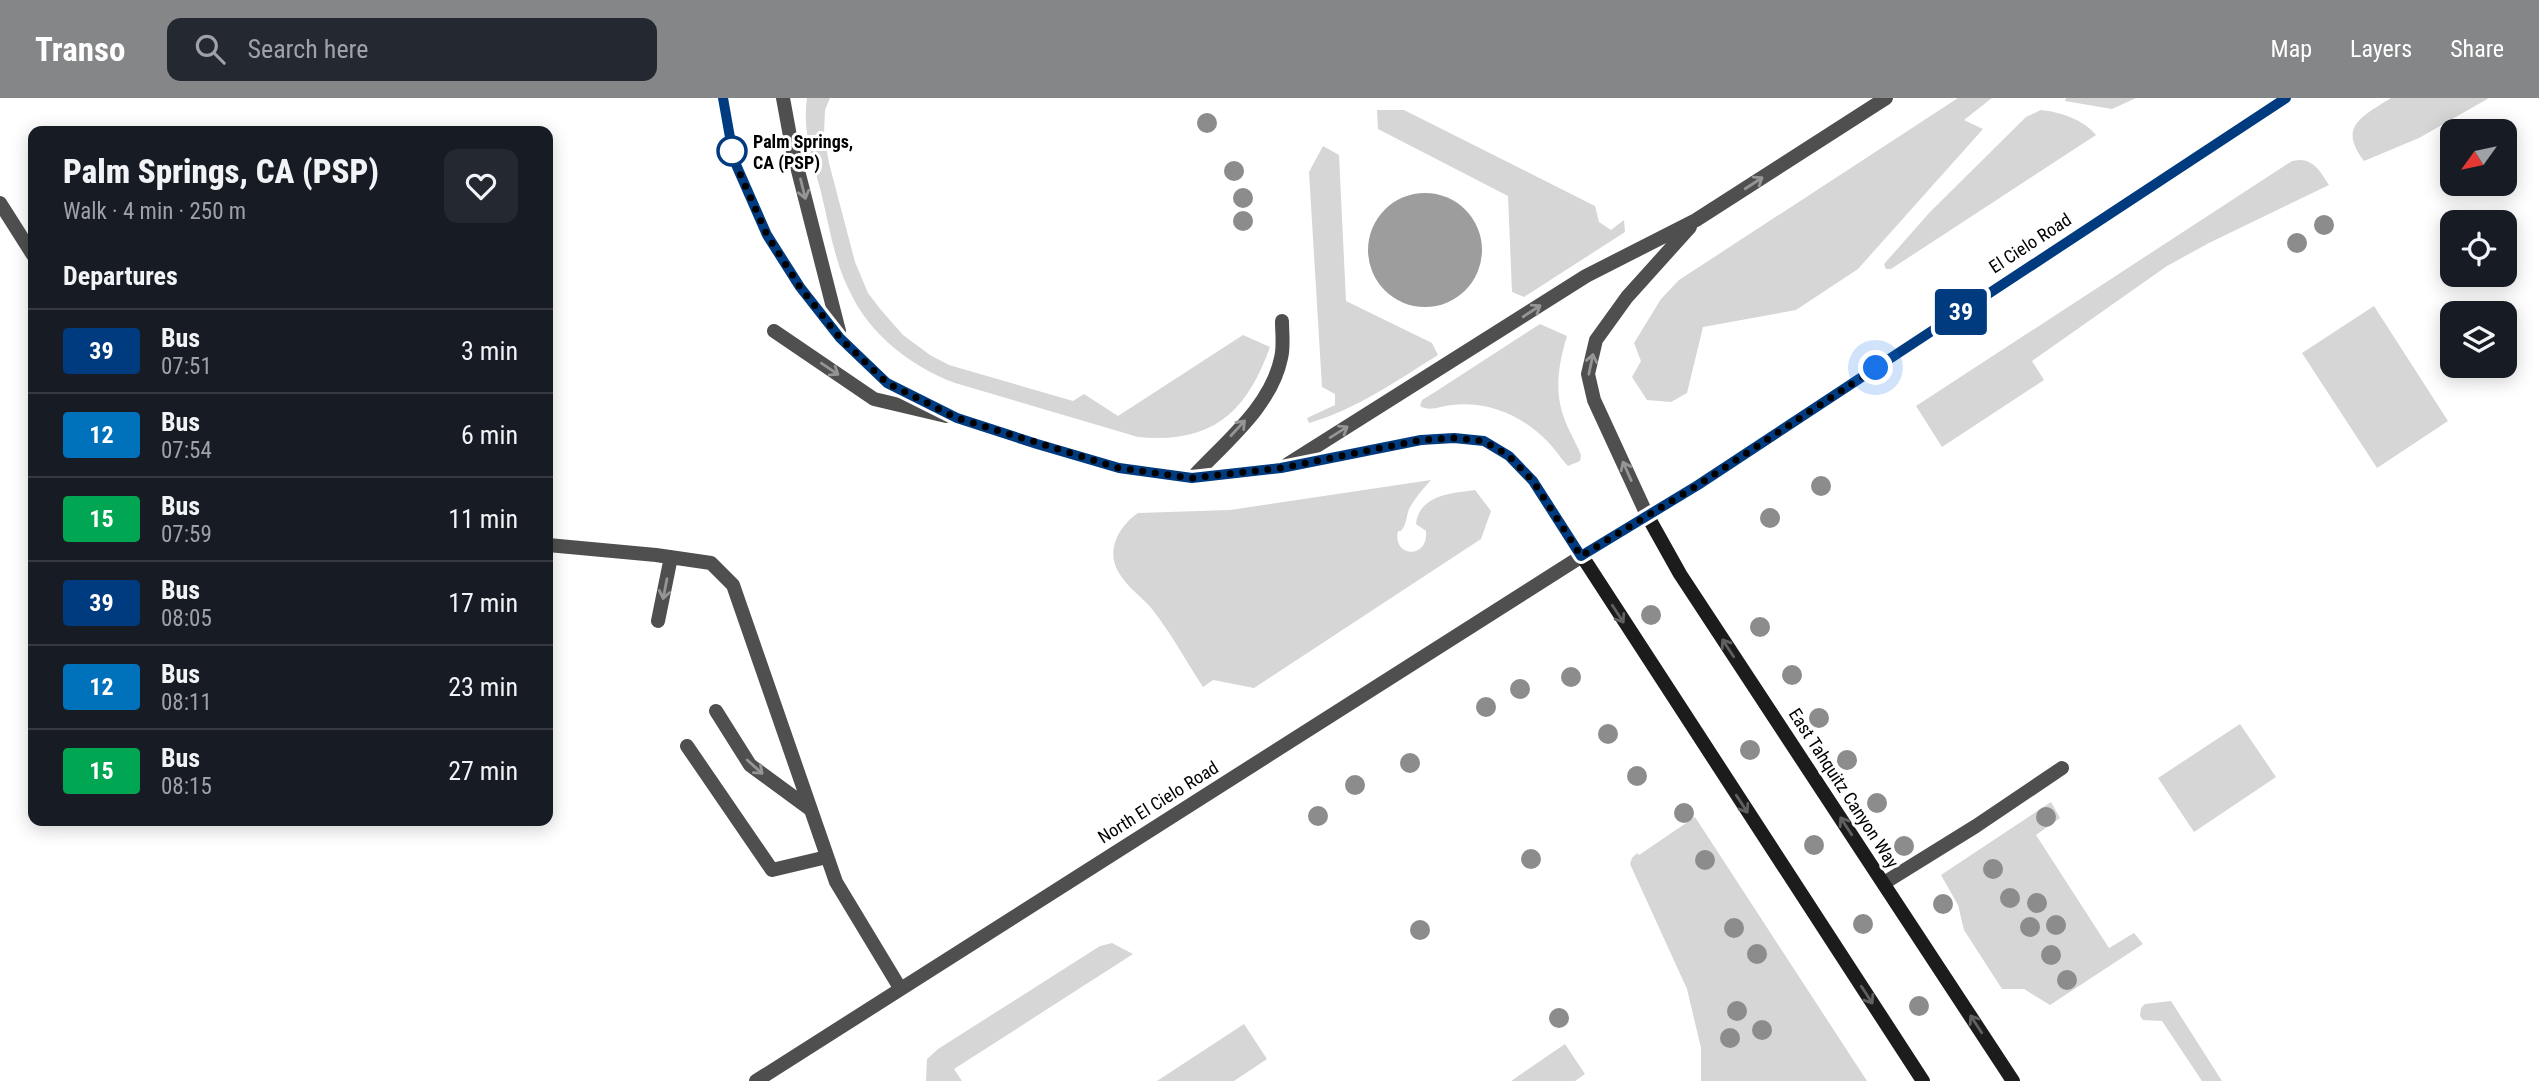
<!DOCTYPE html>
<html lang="en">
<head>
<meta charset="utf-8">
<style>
	:root { --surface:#171b24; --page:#242831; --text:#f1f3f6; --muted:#9ea1a6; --line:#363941; --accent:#858687 }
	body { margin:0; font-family:"Roboto Condensed",sans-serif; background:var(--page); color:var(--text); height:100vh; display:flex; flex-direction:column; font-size:26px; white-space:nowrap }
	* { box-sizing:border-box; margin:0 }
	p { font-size:23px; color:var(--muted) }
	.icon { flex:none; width:38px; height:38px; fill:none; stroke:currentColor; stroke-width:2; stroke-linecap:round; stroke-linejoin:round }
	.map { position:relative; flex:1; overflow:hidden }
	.details { position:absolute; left:28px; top:28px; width:525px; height:700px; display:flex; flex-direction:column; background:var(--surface); border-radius:14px; box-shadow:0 4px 18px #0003 }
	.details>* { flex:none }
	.badge { padding:0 14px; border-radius:5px; font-size:24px; line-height:46px }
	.needle { width:46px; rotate:237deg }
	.controls { position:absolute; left:2440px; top:21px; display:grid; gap:14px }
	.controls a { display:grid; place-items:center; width:77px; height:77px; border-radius:14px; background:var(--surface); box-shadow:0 4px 18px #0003; font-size:35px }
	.you { position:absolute; width:35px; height:35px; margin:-18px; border:5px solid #fff; border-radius:50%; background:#1a73e8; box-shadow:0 0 0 10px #1a73e833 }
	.map>.badge { position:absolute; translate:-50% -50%; box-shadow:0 0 0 4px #fff }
	h2 { padding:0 35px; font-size:26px; line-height:63px }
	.round { display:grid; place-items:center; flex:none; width:74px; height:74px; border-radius:14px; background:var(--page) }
	.summary { display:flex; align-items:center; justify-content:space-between; height:119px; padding:0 35px }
	h1 { font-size:33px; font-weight:800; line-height:52px }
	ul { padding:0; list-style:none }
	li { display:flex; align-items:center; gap:21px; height:84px; padding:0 35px; border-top:2px solid var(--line) }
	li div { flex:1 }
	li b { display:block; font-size:26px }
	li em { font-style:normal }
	li .badge { min-width:77px; font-weight:700; text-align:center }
	header { display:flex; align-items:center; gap:42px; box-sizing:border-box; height:98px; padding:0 35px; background:var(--accent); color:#fff }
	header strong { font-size:33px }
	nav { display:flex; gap:38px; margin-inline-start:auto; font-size:24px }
	.search { width:490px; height:63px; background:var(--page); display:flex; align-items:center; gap:18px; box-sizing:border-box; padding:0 24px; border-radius:14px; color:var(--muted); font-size:26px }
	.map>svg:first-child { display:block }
</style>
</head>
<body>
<header>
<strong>Transo</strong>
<div class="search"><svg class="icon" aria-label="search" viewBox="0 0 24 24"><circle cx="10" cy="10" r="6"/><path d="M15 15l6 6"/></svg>Search here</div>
<nav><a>Map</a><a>Layers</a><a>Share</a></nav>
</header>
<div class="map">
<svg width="2539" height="983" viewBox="0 0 2539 983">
	<rect width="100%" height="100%" fill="#fff"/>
	<path fill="#d6d6d6" d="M 807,0 L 830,0 L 825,12 L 824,36 L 829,65 L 855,164 L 868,195 L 881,212 L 903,237 L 930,257 L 949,267 L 1073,303 L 1084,296 L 1118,318 L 1243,237 L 1270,249 C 1246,316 1211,346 1138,339 L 955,285 C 910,268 869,236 849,192 C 834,162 829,127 821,94 C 813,63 802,33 807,0 Z
		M 1958,0 L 1992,0 L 1964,22 L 1983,31 L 1858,171 L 1796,212 L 1703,229 L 1687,295 L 1671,304 L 1647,302 L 1632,279 L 1641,263 L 1634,245 L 1661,201 L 1679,182 Z
		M 2066,0 L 2136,0 L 2112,11 L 2065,3 Z
		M 2391,0 L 2489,0 L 2419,40 L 2364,63 C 2337,28 2363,18 2391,0 Z
		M 1377,12 L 1404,12 L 1595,108 L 1599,124 L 1611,132 L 1624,122 L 1625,134 L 1524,199 L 1512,194 L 1508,98 L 1378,31 Z
		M 2041,12 C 2061,14 2084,22 2096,37 L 1891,171 L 1886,171 L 1884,166 L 1930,114 L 2026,19 Z
		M 1323,48 L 1339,57 L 1346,203 L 1432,245 L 1438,257 C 1396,283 1357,311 1309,325 L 1307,320 L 1335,307 L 1335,296 L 1322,289 L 1309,74 Z
		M 2299,62 C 2315,62 2321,75 2329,87 L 2209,145 L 2167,168 L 2032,263 L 2044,282 L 1942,349 L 1916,308 L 2292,63 Z
		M 2374,208 L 2448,323 L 2377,370 L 2302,255 Z
		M 1540,226 L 1567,238 C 1560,261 1555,286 1561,310 C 1565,327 1575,342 1581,357 L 1580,363 L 1568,368 C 1559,358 1552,347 1543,339 C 1519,316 1485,303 1452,307 C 1441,308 1430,314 1420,308 L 1422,302 L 1435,294 Z
		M 1431,382 C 1422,392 1415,400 1409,411 C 1406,419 1407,426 1401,433 L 1398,433 C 1392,460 1429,461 1426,433 L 1416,426 C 1419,397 1452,395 1475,392 L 1491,413 L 1481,441 L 1254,590 L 1213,582 L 1203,589 C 1186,563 1171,535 1152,511 C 1142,499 1127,489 1119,475 C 1105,453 1119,428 1138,415 L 1230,412 Z
		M 2240,626 L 2276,679 L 2194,734 L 2158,680 Z
		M 2051,704 L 2060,720 L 2036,737 L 2109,850 L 2134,835 L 2143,846 L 2050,907 L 2024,891 L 2002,891 L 1964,832 L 1958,807 L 1941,777 Z
		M 1695,719 L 1867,983 L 1701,983 L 1701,950 L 1687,891 L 1630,766 L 1632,760 L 1637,755 L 1639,757 Z
		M 1112,845 L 1133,856 L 954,971 L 962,983 L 926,983 L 927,961 L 938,951 L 1100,848 Z
		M 2171,903 L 2222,983 L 2202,983 L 2162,923 L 2143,922 L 2140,918 L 2141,910 L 2145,906 Z
		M 1244,926 L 1267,961 L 1234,983 L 1157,983 Z
		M 1565,946 L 1585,976 L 1575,983 L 1511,983 Z"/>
	<path fill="#9d9d9d" d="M1368 152a57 57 0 1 1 114 0a57 57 0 1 1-114 0Z"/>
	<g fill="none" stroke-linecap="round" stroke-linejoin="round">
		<path stroke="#4f4f4f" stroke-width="14" d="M 0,105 L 33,157
			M 774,233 L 874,301 L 946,318
			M 1192,380 C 1224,345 1271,309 1281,260 C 1284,249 1282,235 1282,223
			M 548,447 L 656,457 L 711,465 L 733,487 L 836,784 L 900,890
			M 658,523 L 671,459
			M 716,613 L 750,667 L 810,711
			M 687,648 L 772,772 L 827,759
			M 1884,785 L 1976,728 L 2062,670"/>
		<path stroke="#4f4f4f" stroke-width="14" d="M 756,983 L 1582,458"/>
		<path stroke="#4f4f4f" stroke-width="14" d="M 723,0 L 734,62 L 767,137 L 800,189 L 840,240 L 887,285 L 957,320 L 1037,346 L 1119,370 L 1192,380 L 1281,370 L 1421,342 L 1454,340 L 1484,343 L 1509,358 L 1533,383 L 1582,458
			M 783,0 L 792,49 L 839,233
			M 1288,366 L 1586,178 L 1696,122 L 1886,0
			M 1647,417 L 1594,302 L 1588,276 L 1596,242 L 1627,199 L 1690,129"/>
		<path stroke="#1c1c1c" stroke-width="14" d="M 1647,417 L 1680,476 L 2013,983
			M 1923,983 L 1582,458 L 1698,387 L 2286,0"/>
	</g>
	<g fill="#8c8c8c">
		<circle cx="1207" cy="25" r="10"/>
		<circle cx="1234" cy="73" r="10"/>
		<circle cx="1243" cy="100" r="10"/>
		<circle cx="1243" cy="123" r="10"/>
		<circle cx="2324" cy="127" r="10"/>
		<circle cx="2297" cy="145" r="10"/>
		<circle cx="1821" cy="388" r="10"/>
		<circle cx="1770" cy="420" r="10"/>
		<circle cx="1651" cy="517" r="10"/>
		<circle cx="1760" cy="529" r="10"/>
		<circle cx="1792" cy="577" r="10"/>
		<circle cx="1571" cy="579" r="10"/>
		<circle cx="1520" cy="591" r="10"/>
		<circle cx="1486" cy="609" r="10"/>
		<circle cx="1819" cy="620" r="10"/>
		<circle cx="1608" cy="636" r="10"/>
		<circle cx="1750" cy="652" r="10"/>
		<circle cx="1847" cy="662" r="10"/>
		<circle cx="1410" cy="665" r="10"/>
		<circle cx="1637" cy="678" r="10"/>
		<circle cx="1355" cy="687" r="10"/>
		<circle cx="1877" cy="705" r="10"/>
		<circle cx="1684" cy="715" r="10"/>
		<circle cx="1318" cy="718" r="10"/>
		<circle cx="2046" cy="719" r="10"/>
		<circle cx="1814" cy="747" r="10"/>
		<circle cx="1904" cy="748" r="10"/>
		<circle cx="1531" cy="761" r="10"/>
		<circle cx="1705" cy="762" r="10"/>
		<circle cx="1993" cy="771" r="10"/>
		<circle cx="2010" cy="800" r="10"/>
		<circle cx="2037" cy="805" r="10"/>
		<circle cx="1943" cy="806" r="10"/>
		<circle cx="1863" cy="826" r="10"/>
		<circle cx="2056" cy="827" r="10"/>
		<circle cx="2030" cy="829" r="10"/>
		<circle cx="1734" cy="830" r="10"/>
		<circle cx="1420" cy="832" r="10"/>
		<circle cx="1757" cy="856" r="10"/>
		<circle cx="2051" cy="857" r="10"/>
		<circle cx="2067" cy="882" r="10"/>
		<circle cx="1919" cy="908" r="10"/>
		<circle cx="1737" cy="913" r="10"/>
		<circle cx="1559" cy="920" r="10"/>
		<circle cx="1762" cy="932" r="10"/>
		<circle cx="1730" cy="940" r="10"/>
	</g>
	<defs><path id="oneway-shaft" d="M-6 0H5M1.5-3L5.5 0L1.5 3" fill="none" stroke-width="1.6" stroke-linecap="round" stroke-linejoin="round" transform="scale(1.75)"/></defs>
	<g stroke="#959595">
		<use href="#oneway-shaft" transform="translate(1754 85) rotate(-33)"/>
		<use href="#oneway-shaft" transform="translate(803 91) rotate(76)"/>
		<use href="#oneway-shaft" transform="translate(1532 213) rotate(-33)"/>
		<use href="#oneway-shaft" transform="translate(1591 266) rotate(-78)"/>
		<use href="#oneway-shaft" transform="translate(830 271) rotate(34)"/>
		<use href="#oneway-shaft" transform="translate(1238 330) rotate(-47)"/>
		<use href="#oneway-shaft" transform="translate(1339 334) rotate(-32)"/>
		<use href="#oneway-shaft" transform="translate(1627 373) rotate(-114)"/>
		<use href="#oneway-shaft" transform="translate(665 491) rotate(101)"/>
		<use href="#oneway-shaft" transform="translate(755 669) rotate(42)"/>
	</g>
	<g stroke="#606060">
		<use href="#oneway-shaft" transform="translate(1618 516) rotate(57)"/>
		<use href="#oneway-shaft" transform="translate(1728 550) rotate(-123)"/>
		<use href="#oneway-shaft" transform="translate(1742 706) rotate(57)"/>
		<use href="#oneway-shaft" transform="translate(1846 728) rotate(-123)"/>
		<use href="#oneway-shaft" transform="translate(1867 897) rotate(57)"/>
		<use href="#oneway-shaft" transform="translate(1976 926) rotate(-123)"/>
	</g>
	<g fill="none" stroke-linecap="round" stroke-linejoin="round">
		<g stroke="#fff" stroke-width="16">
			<path id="line" d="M 723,0 L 734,62 L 767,137 L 800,189 L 840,240 L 887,285 L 957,320 L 1037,346 L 1119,370 L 1192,380 L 1281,370 L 1421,342 L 1454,340 L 1484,343 L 1509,358 L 1533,383 L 1581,458 L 1698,387 L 2286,0"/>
		</g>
		<use href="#line" stroke="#003b80" stroke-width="10"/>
		<path stroke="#000" stroke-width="7" stroke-dasharray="0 12.6" d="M 732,53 L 734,62 L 767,137 L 800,189 L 840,240 L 887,285 L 957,320 L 1119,370 L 1192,380 L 1281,370 L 1421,342 L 1454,340 L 1484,343 L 1509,358 L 1533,383 L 1581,458 L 1698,387 L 1876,270"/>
	</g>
	<circle fill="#fff" stroke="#003b80" stroke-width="3.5" cx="732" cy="53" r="14"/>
	<g text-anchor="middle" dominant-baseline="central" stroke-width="6" stroke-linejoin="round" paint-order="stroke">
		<g font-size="18" font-weight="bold" fill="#000" stroke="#fff" text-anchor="start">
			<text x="753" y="43">Palm Springs,<tspan x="753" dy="21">CA (PSP)</tspan></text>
		</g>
		<g font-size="18" fill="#000" stroke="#fff">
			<text transform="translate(2030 145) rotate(-33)">El Cielo Road</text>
			<text transform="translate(1844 690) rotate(57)">East Tahquitz Canyon Way</text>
			<text transform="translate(1158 704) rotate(-32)">North El Cielo Road</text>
		</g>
	</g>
</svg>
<div class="controls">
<a><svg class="needle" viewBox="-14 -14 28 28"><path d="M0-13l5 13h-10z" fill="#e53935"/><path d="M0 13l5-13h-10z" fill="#9ea1a6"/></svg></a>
<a><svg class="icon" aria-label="locate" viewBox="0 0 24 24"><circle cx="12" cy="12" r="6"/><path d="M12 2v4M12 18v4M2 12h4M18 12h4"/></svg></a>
<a><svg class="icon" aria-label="layers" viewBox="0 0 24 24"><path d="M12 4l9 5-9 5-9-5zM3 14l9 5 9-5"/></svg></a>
</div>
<div class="you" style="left:1876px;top:270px"></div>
<b class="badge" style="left:1961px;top:214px;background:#003b80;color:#fff">39</b>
<section class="details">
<div class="summary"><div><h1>Palm Springs, CA (PSP)</h1><p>Walk · 4 min · 250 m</p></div><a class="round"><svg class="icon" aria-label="heart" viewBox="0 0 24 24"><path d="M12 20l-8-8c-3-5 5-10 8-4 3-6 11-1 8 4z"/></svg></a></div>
<h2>Departures</h2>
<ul>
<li><span class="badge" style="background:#003b80;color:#fff">39</span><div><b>Bus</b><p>07:51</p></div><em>3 min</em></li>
<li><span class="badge" style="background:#0072bc;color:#fff">12</span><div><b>Bus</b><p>07:54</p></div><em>6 min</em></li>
<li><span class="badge" style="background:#00a651;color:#fff">15</span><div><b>Bus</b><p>07:59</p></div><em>11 min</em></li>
<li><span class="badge" style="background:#003b80;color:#fff">39</span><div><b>Bus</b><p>08:05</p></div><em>17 min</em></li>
<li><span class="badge" style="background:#0072bc;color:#fff">12</span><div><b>Bus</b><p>08:11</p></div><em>23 min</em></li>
<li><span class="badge" style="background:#00a651;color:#fff">15</span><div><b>Bus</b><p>08:15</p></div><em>27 min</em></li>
</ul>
</section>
</div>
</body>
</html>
